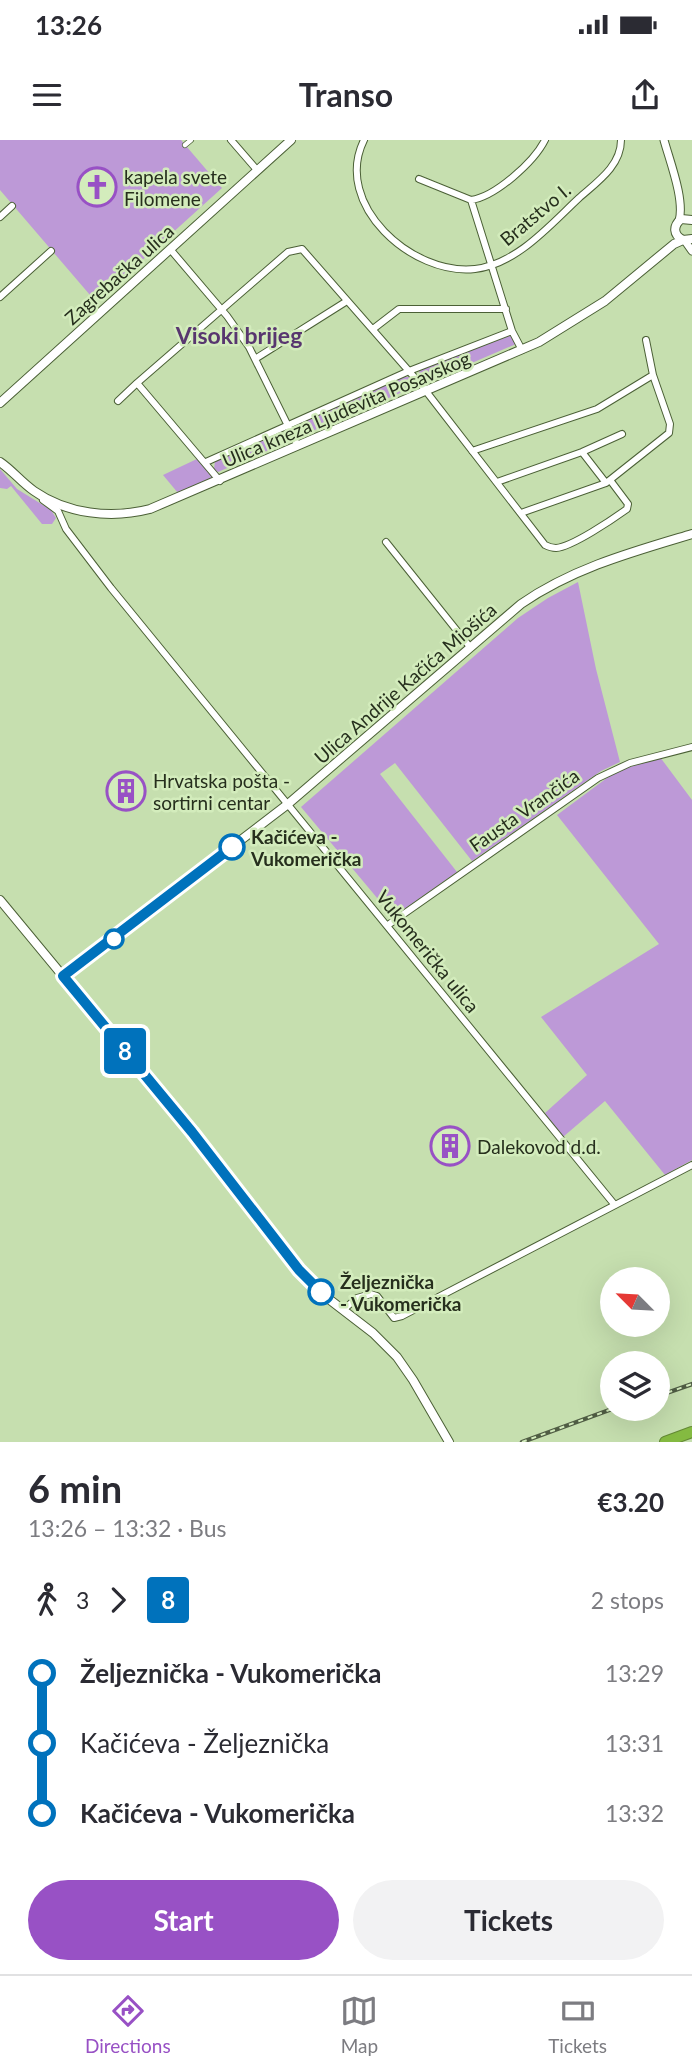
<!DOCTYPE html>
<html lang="en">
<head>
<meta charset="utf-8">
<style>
	:root { --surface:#fff; --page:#f2f2f3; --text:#2b2b33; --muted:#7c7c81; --line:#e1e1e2; --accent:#9851c5 }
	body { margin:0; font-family:Lato,sans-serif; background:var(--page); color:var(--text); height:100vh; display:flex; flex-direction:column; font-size:26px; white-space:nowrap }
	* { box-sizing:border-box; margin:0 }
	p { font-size:23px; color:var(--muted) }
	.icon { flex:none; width:38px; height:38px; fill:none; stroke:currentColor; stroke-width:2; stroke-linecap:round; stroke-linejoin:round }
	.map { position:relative; height:1302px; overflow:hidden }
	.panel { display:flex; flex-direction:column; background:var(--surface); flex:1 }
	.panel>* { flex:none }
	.badge { padding:0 14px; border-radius:5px; font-size:24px; line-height:46px }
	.needle { width:46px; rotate:294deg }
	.buttons { position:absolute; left:600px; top:1127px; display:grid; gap:14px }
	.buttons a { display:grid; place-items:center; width:70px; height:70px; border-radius:50%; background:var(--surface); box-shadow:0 7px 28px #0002; font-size:35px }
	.map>.badge { position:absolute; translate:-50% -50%; box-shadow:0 0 0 4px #fff }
	.legs { display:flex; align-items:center; gap:10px; height:77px; padding:0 28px; font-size:23px }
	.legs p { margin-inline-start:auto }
	.head { display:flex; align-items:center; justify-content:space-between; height:119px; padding:0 28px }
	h1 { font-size:38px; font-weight:700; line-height:52px }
	.cta { display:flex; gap:14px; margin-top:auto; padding:14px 28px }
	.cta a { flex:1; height:80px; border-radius:42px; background:var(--accent); color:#fff; font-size:28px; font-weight:700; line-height:80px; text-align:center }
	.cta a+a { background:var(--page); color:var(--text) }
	ul { padding:0 28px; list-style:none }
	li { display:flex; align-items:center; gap:24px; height:70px; font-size:26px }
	li i { display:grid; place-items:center; width:10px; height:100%; margin:0 9px; background:currentColor }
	li i::after { content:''; width:18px; height:18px; margin:-9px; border:5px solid; border-radius:50%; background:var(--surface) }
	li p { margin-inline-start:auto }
	li:first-child i { background:linear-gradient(#0000 50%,currentColor 0) }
	li:last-child i { background:linear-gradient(currentColor 50%,#0000 0) }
	.status { display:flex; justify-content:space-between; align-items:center; height:49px; padding:0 35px; background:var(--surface); direction:ltr }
	.status svg { height:19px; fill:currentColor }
	header { display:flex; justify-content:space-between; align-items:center; height:91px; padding:0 28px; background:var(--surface); font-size:32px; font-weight:700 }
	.tabs { display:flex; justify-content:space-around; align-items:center; height:98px; border-top:2px solid var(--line); background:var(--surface); font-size:19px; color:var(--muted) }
	.tabs a { display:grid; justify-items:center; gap:4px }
	.tabs .current { color:var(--accent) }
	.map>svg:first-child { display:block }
</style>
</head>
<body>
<div class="status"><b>13:26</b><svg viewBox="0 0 49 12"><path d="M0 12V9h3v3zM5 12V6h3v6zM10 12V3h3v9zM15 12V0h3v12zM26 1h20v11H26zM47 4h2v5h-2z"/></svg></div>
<header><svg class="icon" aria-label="menu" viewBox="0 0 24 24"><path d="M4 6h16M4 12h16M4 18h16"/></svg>Transo<svg class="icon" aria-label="share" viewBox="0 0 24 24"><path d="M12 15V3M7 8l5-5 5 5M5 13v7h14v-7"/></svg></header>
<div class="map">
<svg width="692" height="1302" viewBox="0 0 692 1302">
	<rect width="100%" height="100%" fill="#c6dfaf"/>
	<path fill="#bd99d7" d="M 0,0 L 181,0 L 222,48 L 96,162 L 0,50 Z
		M 508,195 L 514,197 L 516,204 L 423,244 L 417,237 L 420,230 Z
		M 403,237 L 409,237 L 415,242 L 414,247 L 303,295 L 299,292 L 299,286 L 304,281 Z
		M 277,292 L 285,293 L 287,296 L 285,303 L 218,332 L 214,329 L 215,321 Z
		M 199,318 L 214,338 L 178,353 L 163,335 Z
		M 0,329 L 17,349 L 51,370 L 56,378 L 52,384 L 42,384 L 11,346 L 7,349 L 0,348 Z
		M 578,442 L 596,529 L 620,622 L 601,631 L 472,721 L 395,623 L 380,634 L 457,732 L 393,777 L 301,667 L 518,478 L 548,458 Z
		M 660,617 L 692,660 L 692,1020 L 665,1035 L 605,961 L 563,997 L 545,973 L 587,935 L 541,877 L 659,804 L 557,675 L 615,632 Z"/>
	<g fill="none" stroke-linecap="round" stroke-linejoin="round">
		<g stroke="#4b6036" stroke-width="6">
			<path id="pedestrian" d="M 185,5 L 191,0"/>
		</g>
		<g stroke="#4b6036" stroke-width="8">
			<path id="minor" d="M 231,0 L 257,30
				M 364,0 C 332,65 413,136 475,129 C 517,124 550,85 579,58 C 597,42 621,26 621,0
				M 419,39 L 471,60 C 495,57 534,22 545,0
				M 471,60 L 512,191 L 522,210
				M 0,77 L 12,66
				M 170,109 L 227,176 L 249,207 L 298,306
				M 0,157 L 51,111
				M 373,189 L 399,169 L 506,169
				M 255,219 L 347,161
				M 118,261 L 137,243
				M 472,311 L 597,269 L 653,235
				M 582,312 L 606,343
				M 206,322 L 409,231 L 512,191
				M 220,341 L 137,243 L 288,112 L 302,109 L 422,246 L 545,405 C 549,407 551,408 556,408 C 572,407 613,379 627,369 L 628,364 L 610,340
				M 497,342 L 582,312 L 622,294
				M 43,360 L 58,371 L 66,389 L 111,448 L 614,1064
				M 521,373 L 606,343 L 669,293 L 670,284 L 653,235 L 646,200
				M 386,402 L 470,507
				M 388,785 L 598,638 L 630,623 L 692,607
				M 343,1170 L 357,1158 L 371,1154 L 377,1156 L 394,1178 L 402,1176 L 692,1025"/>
		</g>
		<g stroke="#4b6036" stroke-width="9">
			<path id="tertiary" d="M 664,0 C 670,22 685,60 679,81
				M 685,101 L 692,111"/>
		</g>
		<g stroke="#4b6036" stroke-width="10">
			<path id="secondary" d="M 692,80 L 681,79 C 673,86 673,95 683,100 L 692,99
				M 0,263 L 291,0
				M 0,322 C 12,330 21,342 34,351 C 67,374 111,379 150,369 L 539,202 L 605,161 L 674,104 L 683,100
				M 0,760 L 192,992 L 299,1130 L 321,1153 L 373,1193 L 397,1217 L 413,1240 L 449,1302
				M 63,836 L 288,664 L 521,464 C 573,428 632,412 692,394"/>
		</g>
		<g stroke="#638934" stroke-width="12">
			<path id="motorway" d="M 665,1302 L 692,1292"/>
		</g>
		<use href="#pedestrian" stroke="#fff" stroke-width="4.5"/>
		<use href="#minor" stroke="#fff" stroke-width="6"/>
		<use href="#tertiary" stroke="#fff" stroke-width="7"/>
		<use href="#secondary" stroke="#fff" stroke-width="8"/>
		<use href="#motorway" stroke="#84ba41" stroke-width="10"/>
		<g stroke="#505d44" stroke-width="4.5">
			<path id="rail" d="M 658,1256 L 692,1244
				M 522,1302 L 612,1269"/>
		</g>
		<use href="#rail" stroke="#d3ecbc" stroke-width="2" stroke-dasharray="5" stroke-linecap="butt"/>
	</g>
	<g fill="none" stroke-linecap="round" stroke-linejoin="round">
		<g stroke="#fff" stroke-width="16">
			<path id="line-1" d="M 232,707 L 63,836 L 192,992 L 299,1130 L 321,1152"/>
		</g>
		<use href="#line-1" stroke="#0072bc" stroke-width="10"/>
	</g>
	<defs>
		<g id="church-ring" transform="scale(2.0125)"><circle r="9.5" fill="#d3ecbc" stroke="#9851c5" stroke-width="1.5"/><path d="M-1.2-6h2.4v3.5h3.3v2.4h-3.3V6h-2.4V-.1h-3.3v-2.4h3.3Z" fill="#9851c5"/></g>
		<g id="building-ring" transform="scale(2.0125)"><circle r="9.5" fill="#d3ecbc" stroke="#9851c5" stroke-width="1.5"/><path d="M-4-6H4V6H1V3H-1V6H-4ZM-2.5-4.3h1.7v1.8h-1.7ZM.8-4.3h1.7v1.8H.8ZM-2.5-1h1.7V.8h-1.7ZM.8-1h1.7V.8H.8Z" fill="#9851c5"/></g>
	</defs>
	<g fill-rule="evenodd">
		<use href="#church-ring" x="97" y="47"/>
		<use href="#building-ring" x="126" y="651"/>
		<use href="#building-ring" x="450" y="1006"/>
	</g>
	<g fill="#fff" stroke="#0072bc" stroke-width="3.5">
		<circle cx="232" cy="707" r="12"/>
		<circle cx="114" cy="799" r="9"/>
		<circle cx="321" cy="1152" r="12"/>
	</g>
	<g text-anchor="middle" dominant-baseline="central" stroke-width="5" stroke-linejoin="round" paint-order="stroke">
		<g font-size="19" fill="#262f1d" stroke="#d3ecbc" text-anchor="start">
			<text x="124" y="36">kapela svete<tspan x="124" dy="22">Filomene</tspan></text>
			<text x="153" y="640">Hrvatska pošta -<tspan x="153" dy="22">sortirni centar</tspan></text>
			<text x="477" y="1006">Dalekovod d.d.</text>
		</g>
		<g font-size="19" fill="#262f1d" stroke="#d3ecbc">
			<text transform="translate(535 74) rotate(-40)">Bratstvo I.</text>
			<text transform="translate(119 134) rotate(-42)">Zagrebačka ulica</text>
			<text transform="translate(346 269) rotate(-23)">Ulica kneza Ljudevita Posavskog</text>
			<text transform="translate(405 543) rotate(-41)">Ulica Andrije Kačića Miošića</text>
			<text transform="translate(524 670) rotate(-35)">Fausta Vrančića</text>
			<text transform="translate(428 811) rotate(51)">Vukomerička ulica</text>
		</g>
		<g font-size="19" font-weight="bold" fill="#262f1d" stroke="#d3ecbc" text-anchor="start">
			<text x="251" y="696">Kačićeva -<tspan x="251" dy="22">Vukomerička</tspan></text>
			<text x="340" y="1141">Željeznička<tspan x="340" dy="22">- Vukomerička</tspan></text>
		</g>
		<g font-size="23" font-weight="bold" fill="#58366f" stroke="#d3ecbc">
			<text x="239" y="195">Visoki brijeg</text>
		</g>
	</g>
</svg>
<div class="buttons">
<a><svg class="needle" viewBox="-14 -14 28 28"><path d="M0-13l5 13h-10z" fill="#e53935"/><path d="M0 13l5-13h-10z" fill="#7c7c81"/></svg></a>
<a><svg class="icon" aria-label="layers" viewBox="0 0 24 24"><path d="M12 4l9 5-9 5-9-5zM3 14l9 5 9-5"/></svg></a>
</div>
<b class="badge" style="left:125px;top:911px;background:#0072bc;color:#fff">8</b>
</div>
<section class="panel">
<div class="head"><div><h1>6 min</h1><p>13:26 – 13:32 · Bus</p></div><b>€3.20</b></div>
<div class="legs"><svg class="icon" aria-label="walk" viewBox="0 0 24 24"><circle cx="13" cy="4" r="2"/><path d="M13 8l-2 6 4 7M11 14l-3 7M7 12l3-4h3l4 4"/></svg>3<svg class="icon" aria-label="forward" viewBox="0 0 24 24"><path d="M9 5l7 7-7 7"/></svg><b class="badge" style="background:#0072bc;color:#fff">8</b><p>2 stops</p></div>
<ul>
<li><i style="color:#0072bc"></i><b>Željeznička - Vukomerička</b><p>13:29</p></li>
<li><i style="color:#0072bc"></i><span>Kačićeva - Željeznička</span><p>13:31</p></li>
<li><i style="color:#0072bc"></i><b>Kačićeva - Vukomerička</b><p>13:32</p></li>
</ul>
<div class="cta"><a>Start</a><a>Tickets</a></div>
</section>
<nav class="tabs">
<a class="current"><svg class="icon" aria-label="directions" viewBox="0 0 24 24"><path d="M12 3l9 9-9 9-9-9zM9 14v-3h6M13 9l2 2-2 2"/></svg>Directions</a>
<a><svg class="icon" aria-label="map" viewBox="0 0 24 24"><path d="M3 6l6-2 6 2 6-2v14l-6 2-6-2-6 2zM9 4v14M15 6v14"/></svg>Map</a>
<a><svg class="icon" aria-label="tickets" viewBox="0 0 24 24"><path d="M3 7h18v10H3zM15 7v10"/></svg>Tickets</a>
</nav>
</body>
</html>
